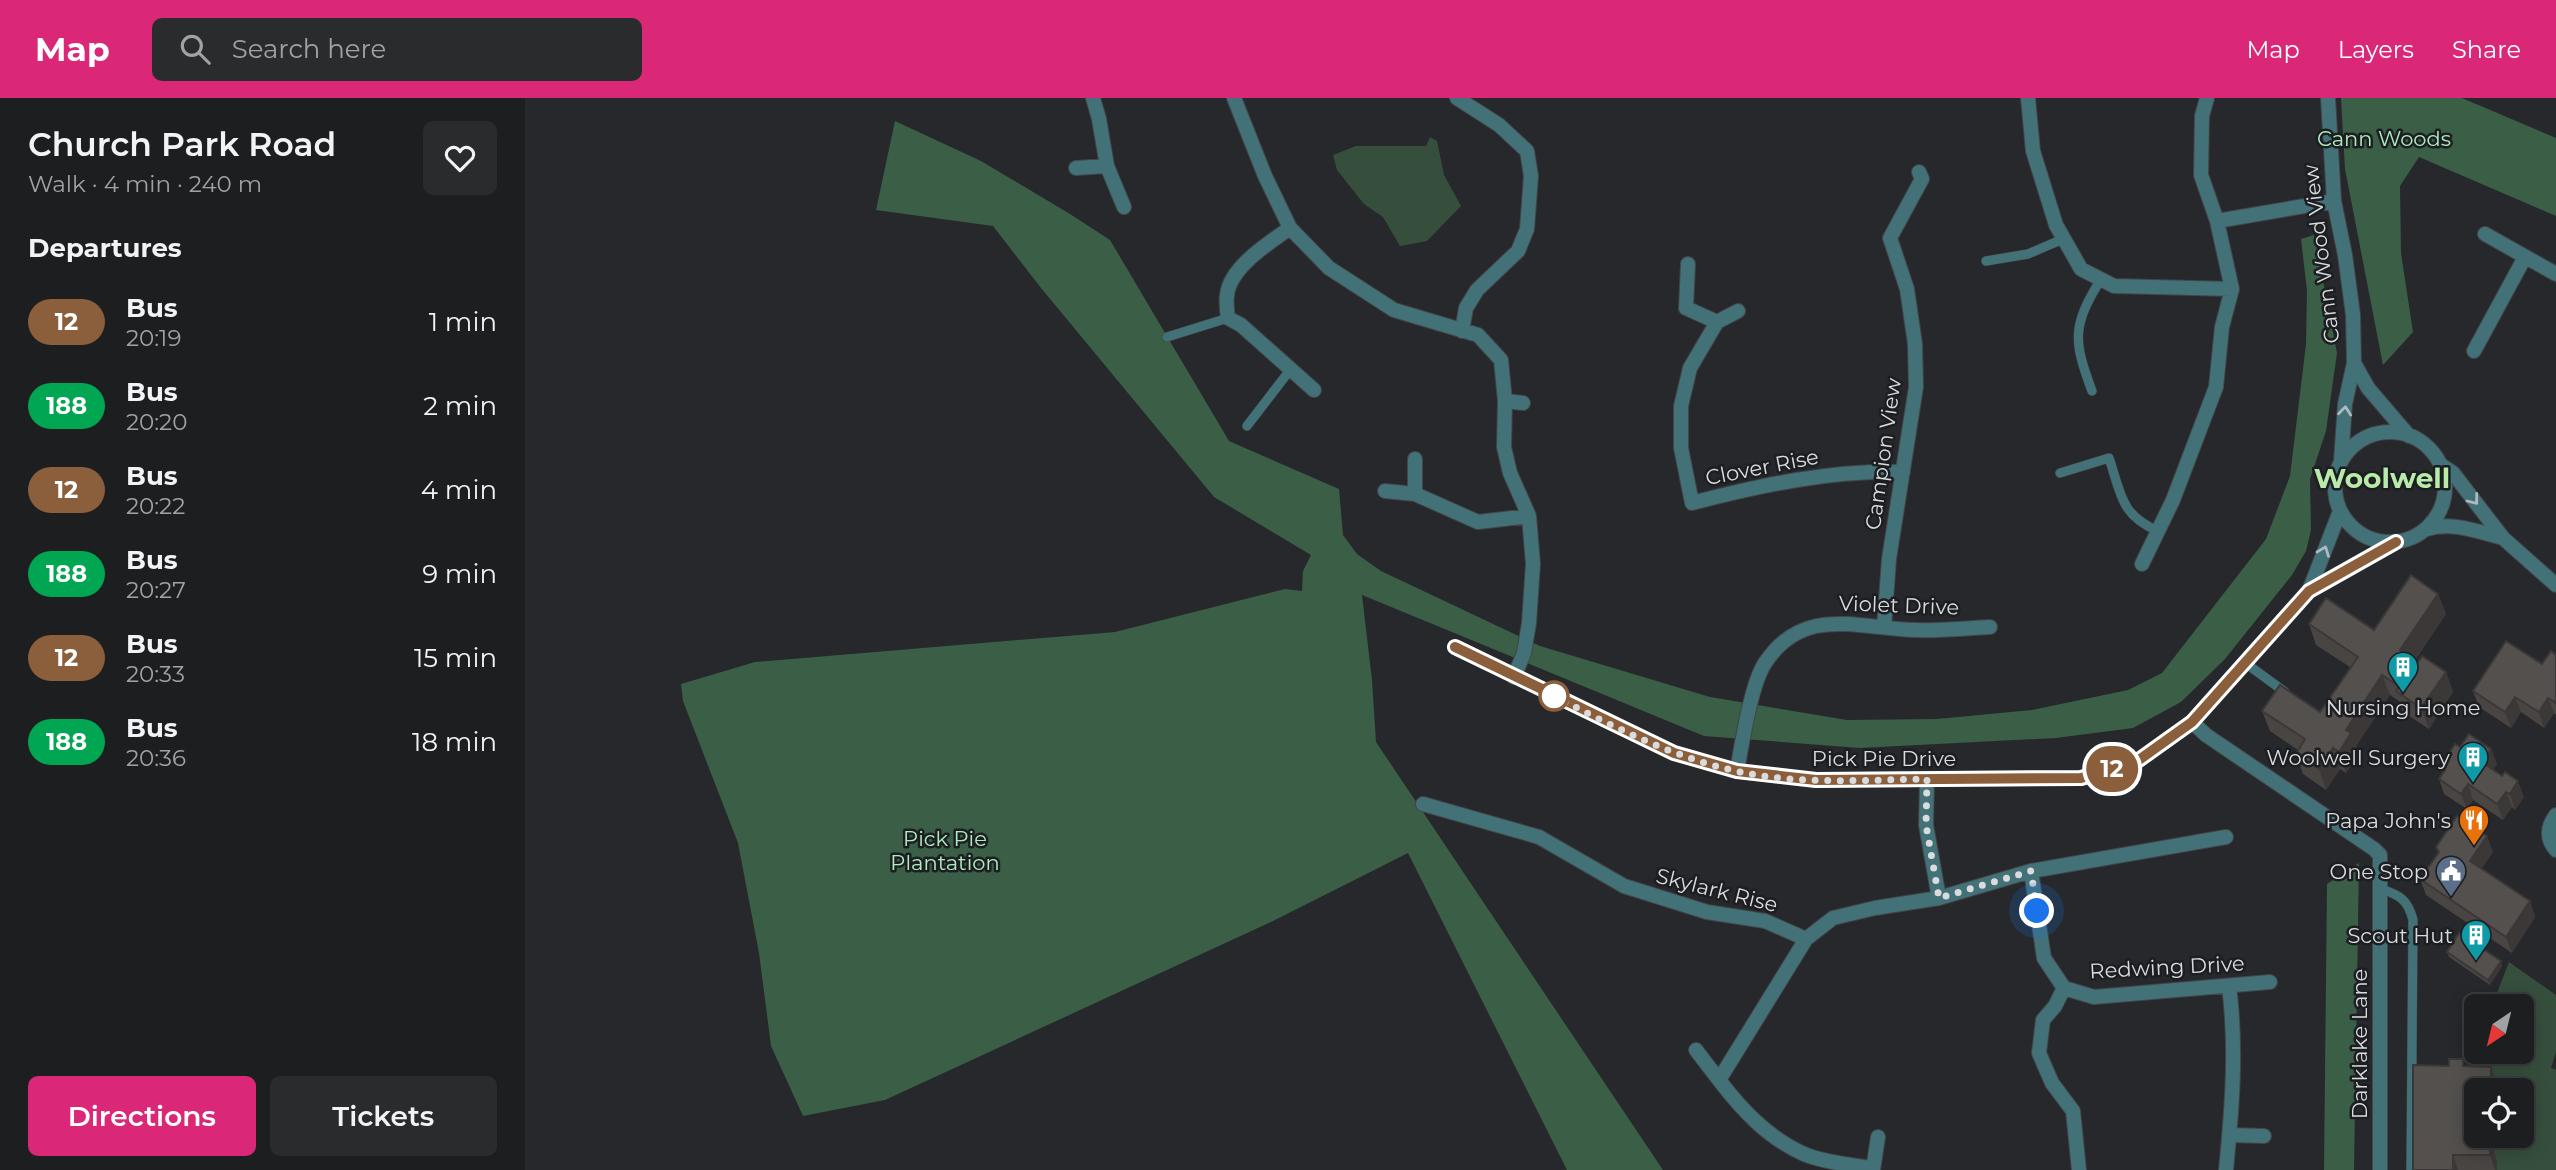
<!DOCTYPE html>
<html lang="en">
<head>
<meta charset="utf-8">
<style>
	:root { --surface:#1c1e20; --page:#292b2d; --text:#f1f3f6; --muted:#a0a2a5; --line:#3a3c3e; --accent:#db2777 }
	body { margin:0; font-family:Montserrat,sans-serif; background:var(--page); color:var(--text); height:100vh; display:flex; flex-direction:column; font-size:26px; white-space:nowrap }
	* { box-sizing:border-box; margin:0 }
	p { font-size:23px; color:var(--muted) }
	.icon { flex:none; width:38px; height:38px; fill:none; stroke:currentColor; stroke-width:2; stroke-linecap:round; stroke-linejoin:round }
	.map { position:relative; flex:1; overflow:hidden }
	.details { display:flex; flex-direction:column; background:var(--surface); width:525px }
	.details>* { flex:none }
	.badge { padding:0 14px; border-radius:23px; font-size:24px; line-height:46px }
	.needle { width:46px; rotate:215deg }
	.tools { position:absolute; left:1939px; top:896px; display:grid; gap:14px }
	.tools a { display:grid; place-items:center; width:70px; height:70px; border-radius:10px; background:var(--surface); box-shadow:0 4px 18px #0003,0 0 0 2px var(--line); font-size:35px }
	.you { position:absolute; width:35px; height:35px; margin:-18px; border:5px solid #fff; border-radius:50%; background:#1a73e8; box-shadow:0 0 0 10px #1a73e833 }
	.map>.badge { position:absolute; translate:-50% -50%; box-shadow:0 0 0 4px #fff }
	h2 { padding:0 28px; font-size:26px; line-height:63px }
	.round { display:grid; place-items:center; flex:none; width:74px; height:74px; border-radius:10px; background:var(--page) }
	.head { display:flex; align-items:center; justify-content:space-between; height:119px; padding:0 28px }
	h1 { font-size:33px; font-weight:600; line-height:52px }
	.action { display:flex; gap:14px; margin-top:auto; padding:14px 28px }
	.action a { flex:1; height:80px; border-radius:10px; background:var(--accent); color:#fff; font-size:28px; font-weight:600; line-height:80px; text-align:center }
	.action a+a { background:var(--page); color:var(--text) }
	ul { padding:0; list-style:none }
	li { display:flex; align-items:center; gap:21px; height:84px; padding:0 28px }
	li div { flex:1 }
	li b { display:block; font-size:26px }
	li em { font-style:normal }
	li .badge { min-width:77px; font-weight:700; text-align:center }
	header { display:flex; align-items:center; gap:42px; box-sizing:border-box; height:98px; padding:0 35px; background:var(--accent); color:#fff }
	header strong { font-size:33px }
	nav { display:flex; gap:38px; margin-inline-start:auto; font-size:24px }
	.search { width:490px; height:63px; background:var(--page); display:flex; align-items:center; gap:18px; box-sizing:border-box; padding:0 24px; border-radius:10px; color:var(--muted); font-size:26px }
	main { display:flex; flex:1; min-height:0 }
	.map>svg:first-child { display:block }
</style>
</head>
<body>
<header>
<strong>Map</strong>
<div class="search"><svg class="icon" aria-label="search" viewBox="0 0 24 24"><circle cx="10" cy="10" r="6"/><path d="M15 15l6 6"/></svg>Search here</div>
<nav><a>Map</a><a>Layers</a><a>Share</a></nav>
</header>
<main>
<section class="details">
<div class="head"><div><h1>Church Park Road</h1><p>Walk · 4 min · 240 m</p></div><a class="round"><svg class="icon" aria-label="heart" viewBox="0 0 24 24"><path d="M12 20l-8-8c-3-5 5-10 8-4 3-6 11-1 8 4z"/></svg></a></div>
<h2>Departures</h2>
<ul>
<li><span class="badge" style="background:#8b5e3c;color:#fff">12</span><div><b>Bus</b><p>20:19</p></div><em>1 min</em></li>
<li><span class="badge" style="background:#00a651;color:#fff">188</span><div><b>Bus</b><p>20:20</p></div><em>2 min</em></li>
<li><span class="badge" style="background:#8b5e3c;color:#fff">12</span><div><b>Bus</b><p>20:22</p></div><em>4 min</em></li>
<li><span class="badge" style="background:#00a651;color:#fff">188</span><div><b>Bus</b><p>20:27</p></div><em>9 min</em></li>
<li><span class="badge" style="background:#8b5e3c;color:#fff">12</span><div><b>Bus</b><p>20:33</p></div><em>15 min</em></li>
<li><span class="badge" style="background:#00a651;color:#fff">188</span><div><b>Bus</b><p>20:36</p></div><em>18 min</em></li>
</ul>
<div class="action"><a>Directions</a><a>Tickets</a></div>
</section>
<div class="map">
<svg width="2031" height="1072" viewBox="0 0 2031 1072">
	<rect width="100%" height="100%" fill="#26282b"/>
	<path fill="#364f3d" d="M 905,39 L 912,43 L 919,77 L 936,108 L 902,143 L 875,148 L 858,119 L 839,106 L 812,72 L 808,57 L 831,48 L 901,48 Z
		M 1984,864 L 2031,897 L 2031,954 L 2026,970 L 2031,972 L 2031,1072 L 1972,1072 L 1969,1063 L 1969,1038 L 1997,1038 L 1997,992 L 1974,992 L 1973,989 L 1963,982 L 1963,954 L 1997,954 L 1997,908 L 1967,908 Z"/>
	<path fill="#3b5e46" d="M 1816,0 L 1937,0 L 2031,40 L 2031,118 L 1894,59 L 1875,88 L 1876,155 L 1888,234 L 1858,267 L 1820,71 Z
		M 370,23 L 456,63 L 545,116 L 585,142 L 704,343 L 814,391 L 818,437 L 832,456 L 856,473 L 1015,548 L 1185,599 L 1322,622 L 1412,621 L 1507,612 L 1603,592 L 1637,575 L 1741,441 L 1765,378 L 1781,246 L 1782,193 L 1776,141 L 1789,137 L 1812,255 L 1801,333 L 1785,381 L 1786,432 L 1781,453 L 1767,477 L 1700,561 L 1656,604 L 1608,630 L 1531,640 L 1335,650 L 1179,638 L 837,497 L 847,582 L 851,644 L 1138,1072 L 1042,1072 L 883,755 L 748,823 L 360,1002 L 278,1018 L 246,948 L 234,855 L 213,745 L 158,603 L 156,586 L 230,564 L 590,534 L 760,491 L 777,493 L 778,473 L 786,457 L 689,399 L 516,190 L 468,128 L 351,112 Z
		M 1834,765 L 1829,1072 L 1799,1072 L 1802,786 Z"/>
	<g fill="none" stroke-linecap="round" stroke-linejoin="round">
		<g stroke="#434547" stroke-width="10">
			<path id="service" d="M 1461,163 L 1503,156 L 1538,141
				M 642,239 L 703,220
				M 1567,293 C 1548,242 1547,228 1576,181
				M 722,328 L 765,272
				M 1535,375 L 1584,360 C 1596,395 1595,417 1633,433
				M 1719,564 L 1760,594
				M 1856,791 C 1875,797 1883,802 1888,822 L 1886,1072"/>
		</g>
		<g stroke="#434547" stroke-width="16">
			<path id="minor" d="M 568,0 L 574,21 L 582,68 L 599,109
				M 709,0 L 740,78 L 765,130 L 804,170 L 869,212 L 953,237 L 976,262 L 980,303 L 979,349 L 985,375 L 1004,418 L 1008,466 L 1004,525 L 999,555 L 989,579
				M 932,0 L 974,27 L 1002,53 L 1006,78 L 1002,131 L 993,153 L 952,192 L 941,210 L 937,233
				M 1503,0 L 1508,53 L 1531,127 L 1556,171 L 1589,188 L 1707,191
				M 1682,0 L 1677,18 L 1676,77 L 1692,123
				M 1803,0 L 1809,103 L 1820,157 L 1828,217 L 1829,265 L 1820,306 L 1816,363
				M 551,70 L 582,68
				M 765,130 C 744,145 705,169 702,197 C 701,204 702,213 703,220 L 716,227 L 789,292
				M 1960,136 L 2031,176
				M 1163,166 L 1161,210 L 1192,224
				M 1213,213 L 1192,224 L 1165,270 L 1156,308 L 1156,350 L 1167,405 C 1237,387 1306,372 1378,374
				M 1949,253 L 2000,159
				M 1829,265 L 1843,290 L 1884,338
				M 980,303 L 998,305
				M1810 389a55 55 0 1 1 110 0a55 55 0 1 1-110 0Z
				M 890,361 L 890,396 L 953,424 L 1004,418
				M 1916,367 L 1928,375 L 1978,440 L 2031,487
				M 860,393 L 890,396
				M 1902,431 C 1927,423 1954,434 1978,440
				M 1617,466 L 1648,402 L 1691,289 L 1697,229 L 1707,191 L 1692,123 L 1809,103
				M 1784,493 L 1815,413
				M 1359,529 L 1364,461 L 1391,289 L 1390,246 L 1382,191 L 1365,140 L 1397,81 L 1394,74
				M 930,549 L 1149,655 L 1212,673 L 1291,682 L 1556,680 L 1611,664 L 1667,624 L 1784,493 L 1871,444
				M 1667,624 L 1681,637 L 1849,751 L 1855,757 L 1855,1072
				M 1212,673 C 1217,646 1226,586 1240,565 C 1279,506 1334,531 1391,532 C 1415,533 1441,530 1465,529
				M 1402,681 L 1401,727 L 1414,800 L 1506,773 L 1701,739
				M 898,706 L 1014,739 L 1099,788 L 1182,814 L 1240,823 L 1281,841
				M 2031,717 C 2022,729 2021,741 2031,752
				M 1506,773 L 1519,860 L 1539,890 L 1569,899 L 1745,884
				M 1539,890 L 1530,908 L 1518,922 L 1514,955 L 1527,985 L 1548,1013 L 1554,1072
				M 1171,952 L 1194,982
				M 1704,1037 L 1739,1038
				M 1348,1071 C 1326,1066 1299,1065 1279,1056 C 1243,1040 1217,1012 1194,982 L 1281,841 L 1308,820 L 1350,810 L 1414,800
				M 1348,1072 L 1353,1039
				M 1701,1072 C 1707,1011 1712,950 1704,888"/>
		</g>
		<use href="#service" stroke="#427178" stroke-width="9"/>
		<use href="#minor" stroke="#427178" stroke-width="14"/>
	</g>
	<path fill="#484543" d="M 1913,496 L 1921,516 L 1890,562 L 1921,574 L 1928,594 L 1904,631 L 1878,614 L 1874,603 L 1865,597 L 1831,648 L 1834,656 L 1821,675 L 1815,671 L 1801,692 L 1778,676 L 1771,656 L 1773,652 L 1745,633 L 1737,613 L 1795,614 L 1825,569 L 1791,547 L 1784,526 L 1849,532 Z
		M 2031,557 L 2031,617 L 2029,615 L 2019,630 L 1996,614 L 1986,630 L 1954,609 L 1948,593 L 2017,566 Z
		M 1935,649 L 1966,651 L 1972,666 L 1968,671 L 1999,699 L 1990,712 L 1987,709 L 1978,722 L 1948,702 L 1942,711 L 1919,696 L 1914,681 L 1918,675 L 1915,669 Z
		M 1911,749 L 1968,754 L 1956,771 L 2005,803 L 2010,819 L 1987,855 L 1901,797 L 1895,781 L 1913,755 Z
		M 1922,854 L 1977,868 L 1965,887 L 1924,859 Z
		M 1941,968 L 1966,969 L 1974,989 L 1951,992 L 1951,1038 L 1969,1038 L 1969,1054 L 1972,1063 L 1972,1072 L 1888,1072 Z"/>
	<path fill="#3b3837" d="M 1913,496 L 1921,516 L 1883,573 L 1875,552 Z
		M 1921,574 L 1928,594 L 1904,631 L 1896,610 Z
		M 1857,577 L 1865,597 L 1831,648 L 1834,656 L 1821,675 L 1814,654 L 1821,632 Z
		M 1990,599 L 1996,614 L 1986,630 L 1980,614 Z
		M 2023,600 L 2029,615 L 2019,630 L 2014,614 Z
		M 1808,650 L 1815,671 L 1801,692 L 1794,671 Z
		M 1966,651 L 1972,666 L 1963,679 L 1957,664 Z
		M 1993,683 L 1999,699 L 1990,712 L 1985,696 Z
		M 1943,686 L 1948,702 L 1942,711 L 1936,696 Z
		M 1981,694 L 1987,709 L 1978,722 L 1972,706 Z
		M 1962,738 L 1968,754 L 1951,779 L 1945,763 Z
		M 2005,803 L 2010,819 L 1987,855 L 1981,839 Z
		M 1976,863 L 1977,868 L 1965,887 L 1963,882 Z
		M 1966,969 L 1974,989 L 1974,992 L 1966,992 Z
		M 1962,1038 L 1969,1038 L 1969,1054 L 1972,1063 L 1972,1072 L 1970,1072 L 1965,1057 Z
		M 1928,1057 L 1933,1072 L 1928,1072 Z"/>
	<path fill="#54504e" stroke="#3b3837" stroke-width="2" d="M 1886,477 L 1913,496 L 1875,552 L 1893,564 L 1897,558 L 1921,574 L 1896,610 L 1871,593 L 1874,588 L 1857,577 L 1821,632 L 1826,635 L 1814,654 L 1808,650 L 1794,671 L 1771,656 L 1780,641 L 1737,613 L 1755,587 L 1795,614 L 1833,559 L 1784,526 L 1801,500 L 1849,532 Z
		M 1981,543 L 2017,566 L 2026,553 L 2031,557 L 2031,605 L 2023,600 L 2014,614 L 1990,599 L 1980,614 L 1948,593 Z
		M 1944,636 L 1966,651 L 1957,664 L 1977,678 L 1980,674 L 1993,683 L 1985,696 L 1981,694 L 1972,706 L 1943,686 L 1936,696 L 1914,681 L 1920,672 L 1915,669 L 1930,646 L 1935,649 Z
		M 1932,718 L 1962,738 L 1945,763 L 2005,803 L 1981,839 L 1895,781 L 1914,754 L 1911,749 Z
		M 1934,835 L 1976,863 L 1963,882 L 1922,854 Z
		M 1924,961 L 1938,961 L 1938,968 L 1966,969 L 1966,992 L 1951,992 L 1951,1038 L 1962,1038 L 1962,1042 L 1965,1042 L 1965,1057 L 1928,1057 L 1928,1072 L 1888,1072 L 1888,967 L 1924,968 Z"/>
	<defs><path id="oneway-chevron" d="M-2-3.5L2.5 0L-2 3.5" fill="none" stroke-width="1.6" stroke-linecap="round" stroke-linejoin="round" transform="scale(1.75)"/></defs>
	<g stroke="#acbbbf">
		<use href="#oneway-chevron" transform="translate(1820 313) rotate(-84)"/>
		<use href="#oneway-chevron" transform="translate(1949 402) rotate(52)"/>
		<use href="#oneway-chevron" transform="translate(1799 453) rotate(-69)"/>
	</g>
	<g fill="none" stroke-linecap="round" stroke-linejoin="round">
		<g stroke="#fff" stroke-width="16">
			<path id="line" d="M 930,549 L 1149,655 L 1212,673 L 1291,682 L 1556,680 L 1611,664 L 1667,624 L 1784,493 L 1871,444"/>
		</g>
		<use href="#line" stroke="#8b5e3c" stroke-width="10"/>
		<path stroke="#d9dbdd" stroke-width="7" stroke-dasharray="0 12.6" d="M 1029,598 C 1087,628 1147,659 1211,673 C 1273,687 1339,682 1402,681 L 1401,727 L 1414,800 L 1506,773 L 1512,813"/>
	</g>
	<defs>
		<g id="building-pin" transform="scale(1.575)"><path d="M0 17L-7.5 6A9.5 9.5 0 1 1 7.5 6Z" fill="#0f9aa8" stroke="#1c1e21"/><path d="M-4-6H4V6H1V3H-1V6H-4ZM-2.5-4.3h1.7v1.8h-1.7ZM.8-4.3h1.7v1.8H.8ZM-2.5-1h1.7V.8h-1.7ZM.8-1h1.7V.8H.8Z" fill="#fff"/></g>
		<g id="restaurant-pin" transform="scale(1.575)"><path d="M0 17L-7.5 6A9.5 9.5 0 1 1 7.5 6Z" fill="#e8710a" stroke="#1c1e21"/><path d="M-5-6h1v4h1v-4h1v4h1v-4h1v5L-1.5 .5V6h-2V.5L-5-1ZM5-6V6H3V1.5H1.5Q1.5-4 5-6Z" fill="#fff"/></g>
		<g id="civic-pin" transform="scale(1.575)"><path d="M0 17L-7.5 6A9.5 9.5 0 1 1 7.5 6Z" fill="#5c6f8a" stroke="#1c1e21"/><path d="M-.6-6.5H3V-4.5H.6V-3L4-1V1h2V6H-6V1h2V-1L-.6-3ZM-1.2 2.5V6h2.4V2.5Z" fill="#fff"/></g>
	</defs>
	<g fill-rule="evenodd">
		<use href="#building-pin" x="1878" y="569"/>
		<use href="#building-pin" x="1948" y="659"/>
		<use href="#restaurant-pin" x="1949" y="722"/>
		<use href="#civic-pin" x="1926" y="773"/>
		<use href="#building-pin" x="1951" y="837"/>
	</g>
	<circle fill="#fff" stroke="#8b5e3c" stroke-width="3.5" cx="1029" cy="598" r="14"/>
	<g text-anchor="middle" dominant-baseline="central" stroke-width="5" stroke-linejoin="round" paint-order="stroke">
		<g font-size="21" fill="#aeecc0" stroke="#1c1e21">
			<text x="1859" y="40">Cann Woods</text>
			<text x="420" y="740">Pick Pie<tspan x="420" dy="24">Plantation</tspan></text>
		</g>
		<g font-size="21" fill="#d9dbdd" stroke="#1c1e21">
			<text transform="translate(1796 156) rotate(-97)">Cann Wood View</text>
			<text transform="translate(1358 356) rotate(-82)">Campion View</text>
			<text transform="translate(1237 369) rotate(-11)">Clover Rise</text>
			<text transform="translate(1374 507) rotate(2)">Violet Drive</text>
			<text x="1359" y="660">Pick Pie Drive</text>
			<text transform="translate(1192 792) rotate(14)">Skylark Rise</text>
			<text transform="translate(1642 869) rotate(-3)">Redwing Drive</text>
			<text transform="translate(1834 946) rotate(-90)">Darklake Lane</text>
		</g>
		<g font-size="21" fill="#d9dbdd" stroke="#1c1e21" text-anchor="end">
			<text x="1878" y="609" text-anchor="middle">Nursing Home</text>
			<text x="1925" y="659">Woolwell Surgery</text>
			<text x="1926" y="722">Papa John's</text>
			<text x="1903" y="773">One Stop</text>
			<text x="1928" y="837">Scout Hut</text>
		</g>
		<g font-size="28" font-weight="bold" fill="#b8eaaa" stroke="#1c1e21">
			<text x="1857" y="380">Woolwell</text>
		</g>
	</g>
</svg>
<div class="tools">
<a><svg class="needle" viewBox="-14 -14 28 28"><path d="M0-13l5 13h-10z" fill="#e53935"/><path d="M0 13l5-13h-10z" fill="#a0a2a5"/></svg></a>
<a><svg class="icon" aria-label="locate" viewBox="0 0 24 24"><circle cx="12" cy="12" r="6"/><path d="M12 2v4M12 18v4M2 12h4M18 12h4"/></svg></a>
</div>
<div class="you" style="left:1512px;top:813px"></div>
<b class="badge" style="left:1587px;top:671px;background:#8b5e3c;color:#fff">12</b>
</div>
</main>
</body>
</html>
